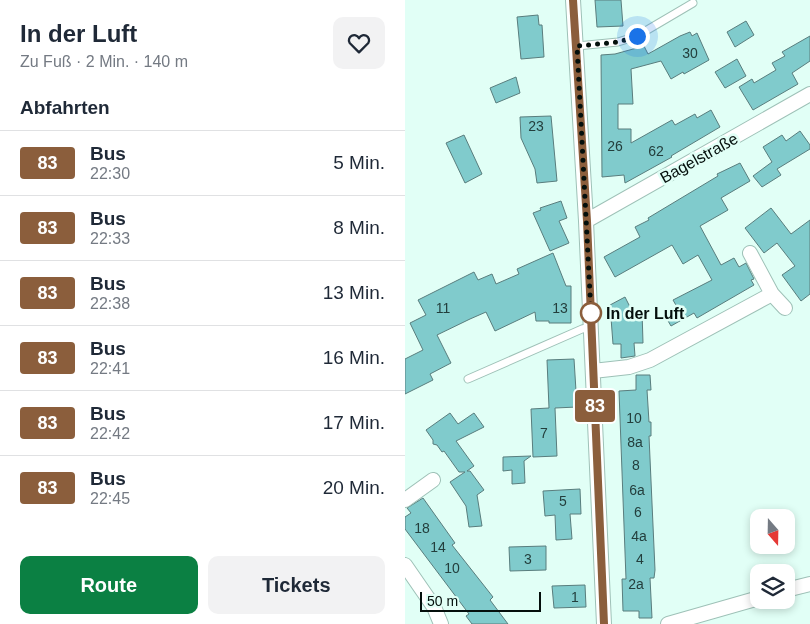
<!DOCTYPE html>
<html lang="de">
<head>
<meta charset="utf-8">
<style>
	:root { --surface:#fff; --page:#f2f2f3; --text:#1f2937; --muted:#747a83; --line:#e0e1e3; --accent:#0b8043 }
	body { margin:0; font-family:Arial,sans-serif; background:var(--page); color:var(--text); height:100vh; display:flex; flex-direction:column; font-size:19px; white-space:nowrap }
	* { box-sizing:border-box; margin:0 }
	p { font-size:16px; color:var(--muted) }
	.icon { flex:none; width:28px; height:28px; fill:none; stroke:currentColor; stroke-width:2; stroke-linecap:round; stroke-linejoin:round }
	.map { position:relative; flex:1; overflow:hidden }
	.drawer { display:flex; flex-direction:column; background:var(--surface); width:405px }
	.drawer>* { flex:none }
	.badge { padding:0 10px; border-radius:4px; font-size:18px; line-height:32px }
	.needle { width:32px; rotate:160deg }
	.controls { position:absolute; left:345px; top:509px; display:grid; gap:10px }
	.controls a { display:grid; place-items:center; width:45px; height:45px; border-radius:10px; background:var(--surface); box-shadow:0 2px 8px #0003; font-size:25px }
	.scale { position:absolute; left:15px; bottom:12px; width:121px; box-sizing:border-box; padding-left:5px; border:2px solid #040f0c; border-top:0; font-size:14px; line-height:18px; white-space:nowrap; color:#040f0c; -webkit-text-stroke:4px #e1fff6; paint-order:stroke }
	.you { position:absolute; width:25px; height:25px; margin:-12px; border:4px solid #fff; border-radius:50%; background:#1a73e8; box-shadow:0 0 0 8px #1a73e833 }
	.map>.badge { position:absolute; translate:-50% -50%; box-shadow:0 0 0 2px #fff }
	h2 { padding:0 20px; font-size:19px; line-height:45px }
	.round { display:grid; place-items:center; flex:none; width:52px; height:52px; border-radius:10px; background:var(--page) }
	.overview { display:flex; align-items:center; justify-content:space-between; height:85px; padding:0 20px }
	h1 { font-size:24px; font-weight:700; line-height:38px }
	.action { display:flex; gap:10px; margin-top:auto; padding:10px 20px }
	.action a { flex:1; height:58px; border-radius:10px; background:var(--accent); color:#fff; font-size:20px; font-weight:700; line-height:58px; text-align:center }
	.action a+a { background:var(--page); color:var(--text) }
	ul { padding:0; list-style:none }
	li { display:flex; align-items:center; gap:15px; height:65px; padding:0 20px; border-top:1px solid var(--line) }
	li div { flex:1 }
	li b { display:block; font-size:19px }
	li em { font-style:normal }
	li .badge { min-width:55px; font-weight:700; text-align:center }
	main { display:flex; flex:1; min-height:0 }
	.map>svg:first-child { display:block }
</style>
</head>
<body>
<main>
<section class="drawer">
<div class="overview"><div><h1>In der Luft</h1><p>Zu Fuß · 2 Min. · 140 m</p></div><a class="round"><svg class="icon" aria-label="heart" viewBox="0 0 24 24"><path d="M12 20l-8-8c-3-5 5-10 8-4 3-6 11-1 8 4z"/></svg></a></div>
<h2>Abfahrten</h2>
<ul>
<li><span class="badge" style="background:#8b5e3c;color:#fff">83</span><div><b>Bus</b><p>22:30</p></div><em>5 Min.</em></li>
<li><span class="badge" style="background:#8b5e3c;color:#fff">83</span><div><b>Bus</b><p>22:33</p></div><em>8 Min.</em></li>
<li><span class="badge" style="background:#8b5e3c;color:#fff">83</span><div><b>Bus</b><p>22:38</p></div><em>13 Min.</em></li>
<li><span class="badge" style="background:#8b5e3c;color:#fff">83</span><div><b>Bus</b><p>22:41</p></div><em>16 Min.</em></li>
<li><span class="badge" style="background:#8b5e3c;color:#fff">83</span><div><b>Bus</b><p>22:42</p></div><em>17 Min.</em></li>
<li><span class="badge" style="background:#8b5e3c;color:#fff">83</span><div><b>Bus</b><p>22:45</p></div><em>20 Min.</em></li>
</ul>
<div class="action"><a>Route</a><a>Tickets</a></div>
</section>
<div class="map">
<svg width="405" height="624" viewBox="0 0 405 624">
	<rect width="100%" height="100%" fill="#e1fff6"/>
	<path fill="#80cbcc" stroke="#597d7d" d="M 190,0 L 216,0 L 218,26 L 192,27 Z
		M 133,15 L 134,25 L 137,25 L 139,57 L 116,59 L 112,17 Z
		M 341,21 L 349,35 L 330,47 L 322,32 Z
		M 285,32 L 287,36 L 292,33 L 304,60 L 279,74 L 278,72 L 266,79 L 256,61 L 226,69 L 228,104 L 213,104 L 213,129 L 226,129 L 226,143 L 267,120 L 270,125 L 290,114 L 292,118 L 306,110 L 315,127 L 266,156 L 267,157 L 220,183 L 219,175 L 197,177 L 196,55 L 210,54 L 239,46 L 243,54 L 275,36 Z
		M 405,36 L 405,61 L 387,73 L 393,84 L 348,110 L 334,87 L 347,79 L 349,83 L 371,70 L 367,63 L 380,56 L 377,52 Z
		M 332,59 L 341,76 L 320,88 L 310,72 Z
		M 111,77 L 115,93 L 91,103 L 85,88 Z
		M 146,116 L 152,181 L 132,183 L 130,169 L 116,138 L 115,117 Z
		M 395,131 L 405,145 L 405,149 L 372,169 L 376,175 L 357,187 L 348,176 L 367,162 L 358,147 L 377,135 L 381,141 Z
		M 59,135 L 77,174 L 60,183 L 41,143 Z
		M 335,163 L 345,181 L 316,198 L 323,210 L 295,226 L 316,265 L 329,258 L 334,267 L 341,263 L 349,279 L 346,280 L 349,285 L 292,318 L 289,313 L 266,326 L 259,314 L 272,307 L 268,300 L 307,280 L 293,255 L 278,264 L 267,245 L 210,277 L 199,257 L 235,237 L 230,227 L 244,220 L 243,218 L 313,176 L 312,174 Z
		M 156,201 L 162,218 L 154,221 L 164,243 L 145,251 L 128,213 L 136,210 L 135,208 Z
		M 366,208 L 386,234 L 405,220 L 405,294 L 396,301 L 377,275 L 390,266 L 372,243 L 359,253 L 340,228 Z
		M 148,253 L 161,286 L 166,286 L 166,323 L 144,323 L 144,321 L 131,321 L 130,312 L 90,331 L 81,312 L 65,319 L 32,335 L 46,363 L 25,374 L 28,380 L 0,394 L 0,359 L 18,350 L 5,323 L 21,315 L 13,300 L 69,272 L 73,280 L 87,274 L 91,284 L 114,274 L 112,269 Z
		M 220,297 L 227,311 L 237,311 L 238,343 L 229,343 L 230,356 L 216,358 L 216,344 L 208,344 L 205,305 Z
		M 169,359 L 172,407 L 150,408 L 152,456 L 128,457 L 126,409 L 144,408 L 142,360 Z
		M 231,375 L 245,375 L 246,390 L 242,390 L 244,422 L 246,422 L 246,436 L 244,436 L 250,570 L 249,578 L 245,578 L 247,618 L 234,618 L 234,611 L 218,611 L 217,579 L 221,579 L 214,391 L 231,390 Z
		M 45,413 L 53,424 L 69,413 L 79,427 L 51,441 L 69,466 L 62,471 L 65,471 L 79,490 L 72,495 L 77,526 L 64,527 L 61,506 L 45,482 L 60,472 L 54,472 L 39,451 L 37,452 L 32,445 L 28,444 L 28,440 L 21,430 Z
		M 126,456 L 119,461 L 120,483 L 107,484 L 107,470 L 98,471 L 98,457 Z
		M 175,489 L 176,514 L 165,514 L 167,539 L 151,540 L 150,515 L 140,516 L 138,491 Z
		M 18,498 L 50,543 L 47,545 L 88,597 L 85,600 L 103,624 L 67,624 L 61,616 L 64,614 L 0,529 L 0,517 L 6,513 L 2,508 Z
		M 141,546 L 141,570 L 105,571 L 104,547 Z
		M 180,585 L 181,607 L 149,608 L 147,586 Z"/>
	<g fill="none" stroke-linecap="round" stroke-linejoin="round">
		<g stroke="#9ec1b7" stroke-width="9">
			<path id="lane" d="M 172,46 L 213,42 L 232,36 L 288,3
				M 63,379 L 177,329 L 186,327"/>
		</g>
		<g stroke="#9ec1b7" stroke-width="16">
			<path id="street" d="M 168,0 L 181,221 L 199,624
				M 181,221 L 405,94
				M 367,294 L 380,308
				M 188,371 L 224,367 L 245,360 L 367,294 L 345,253
				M 0,500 L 28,480
				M 0,565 L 29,607 L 36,624
				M 381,590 L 405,584
				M 263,624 L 354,598"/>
		</g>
		<use href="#lane" stroke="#fff" stroke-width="7"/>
		<use href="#street" stroke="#fff" stroke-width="14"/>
	</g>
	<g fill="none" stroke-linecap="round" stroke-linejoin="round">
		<g stroke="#fff" stroke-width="11">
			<path id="line" d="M 168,0 L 182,221 L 199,624"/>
		</g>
		<use href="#line" stroke="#8b5e3c" stroke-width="8"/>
		<path stroke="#040f0c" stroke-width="5" stroke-dasharray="0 9" d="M 186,313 L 172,46 L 214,42 L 232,36"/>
	</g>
	<circle fill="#fff" stroke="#8b5e3c" stroke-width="2.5" cx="186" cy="313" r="10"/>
	<g text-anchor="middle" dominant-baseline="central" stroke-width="5" stroke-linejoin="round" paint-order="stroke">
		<g font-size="14" fill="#233e3c">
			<text x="285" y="53">30</text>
			<text x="131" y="126">23</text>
			<text x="210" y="146">26</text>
			<text x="251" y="151">62</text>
			<text x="38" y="308">11</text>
			<text x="155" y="308">13</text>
			<text x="229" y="418">10</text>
			<text x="139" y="433">7</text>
			<text x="230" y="442">8a</text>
			<text x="231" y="465">8</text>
			<text x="232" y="490">6a</text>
			<text x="158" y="501">5</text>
			<text x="233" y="512">6</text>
			<text x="17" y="528">18</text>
			<text x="234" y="536">4a</text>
			<text x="33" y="547">14</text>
			<text x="123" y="559">3</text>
			<text x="235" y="559">4</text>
			<text x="47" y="568">10</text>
			<text x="231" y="584">2a</text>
			<text x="170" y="597">1</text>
		</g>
		<g font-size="16" fill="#040f0c" stroke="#e1fff6">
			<text transform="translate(294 158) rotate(-29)">Bagelstraße</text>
		</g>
		<g font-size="16" font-weight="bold" fill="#040f0c" stroke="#e1fff6" text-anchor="start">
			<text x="201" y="313">In der Luft</text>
		</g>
	</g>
</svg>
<div class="controls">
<a><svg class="needle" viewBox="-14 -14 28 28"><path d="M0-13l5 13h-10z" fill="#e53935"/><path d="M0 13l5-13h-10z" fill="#747a83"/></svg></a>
<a><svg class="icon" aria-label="layers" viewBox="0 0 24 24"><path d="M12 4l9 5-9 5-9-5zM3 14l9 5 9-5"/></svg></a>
</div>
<div class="scale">50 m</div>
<div class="you" style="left:232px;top:36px"></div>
<b class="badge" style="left:190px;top:406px;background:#8b5e3c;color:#fff">83</b>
</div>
</main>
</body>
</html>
